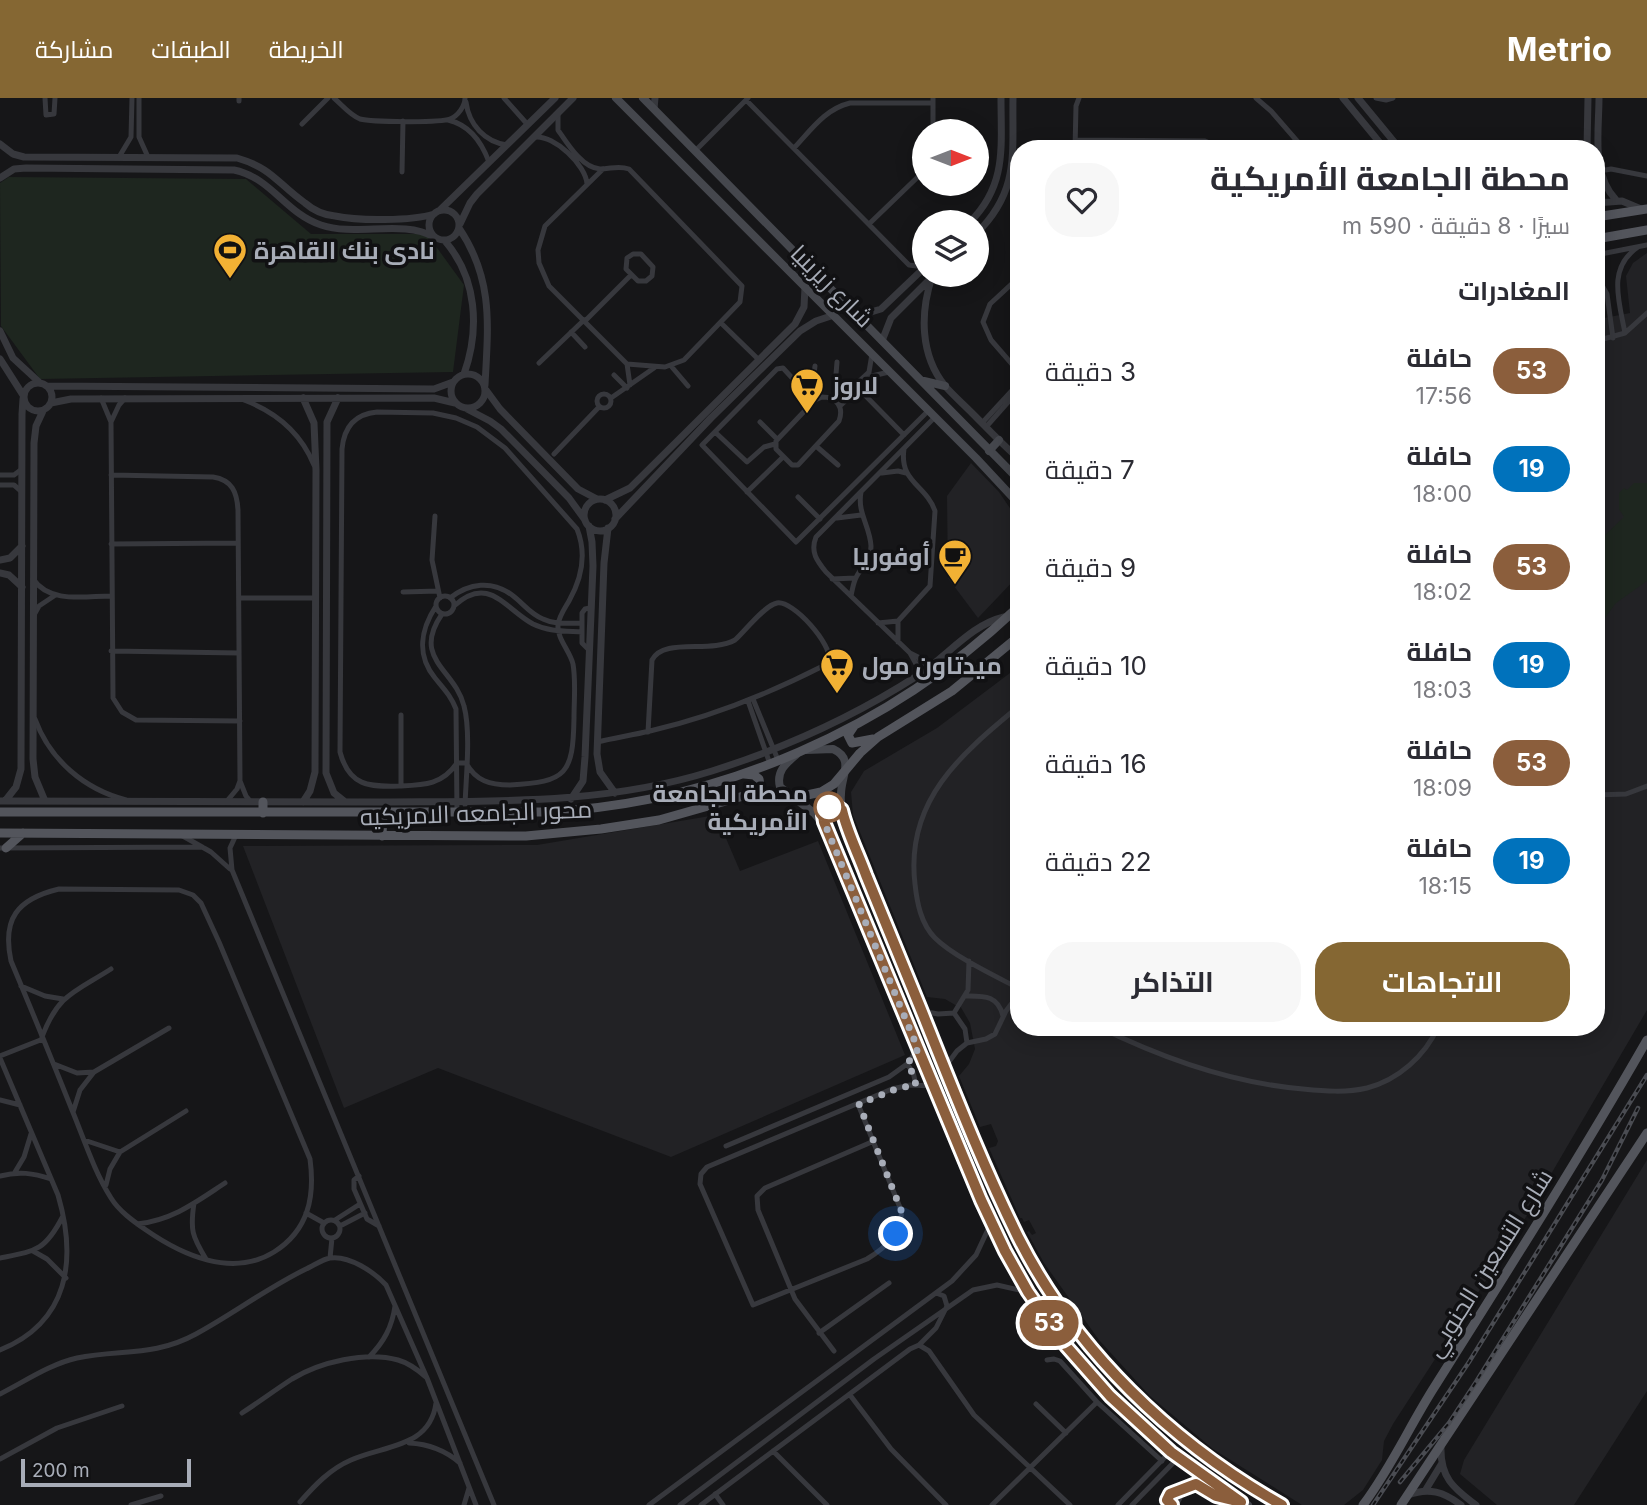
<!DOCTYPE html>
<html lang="ar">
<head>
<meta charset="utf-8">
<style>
	:root { --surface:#fff; --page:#f7f7f7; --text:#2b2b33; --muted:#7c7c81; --accent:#856733 }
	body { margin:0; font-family:Inter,Cairo,sans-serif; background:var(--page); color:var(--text); direction:rtl; height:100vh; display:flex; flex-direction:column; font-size:26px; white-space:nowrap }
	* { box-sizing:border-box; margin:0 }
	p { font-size:23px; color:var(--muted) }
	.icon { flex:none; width:38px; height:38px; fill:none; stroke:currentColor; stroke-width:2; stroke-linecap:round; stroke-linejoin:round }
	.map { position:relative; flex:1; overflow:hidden; direction:ltr }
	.drawer { position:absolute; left:1010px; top:42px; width:595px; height:896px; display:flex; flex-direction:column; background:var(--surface); border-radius:28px; box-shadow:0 4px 18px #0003; direction:rtl }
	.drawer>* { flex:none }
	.badge { padding:0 14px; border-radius:23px; font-size:24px; line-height:46px }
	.needle { width:46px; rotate:90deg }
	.buttons { position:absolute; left:912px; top:21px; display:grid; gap:14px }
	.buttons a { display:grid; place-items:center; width:77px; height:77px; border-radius:50%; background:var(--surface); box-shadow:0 4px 18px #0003; font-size:35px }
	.scale { position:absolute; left:21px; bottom:18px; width:170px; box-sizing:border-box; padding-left:7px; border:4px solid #a8adb8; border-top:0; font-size:19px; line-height:24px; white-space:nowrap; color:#a8adb8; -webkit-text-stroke:5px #111113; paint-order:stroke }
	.you { position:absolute; width:35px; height:35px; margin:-18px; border:5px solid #fff; border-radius:50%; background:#1a73e8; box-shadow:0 0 0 10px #1a73e833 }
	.map>.badge { position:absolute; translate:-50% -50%; box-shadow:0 0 0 4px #fff }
	h2 { padding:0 35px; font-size:26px; line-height:63px }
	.round { display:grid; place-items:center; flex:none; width:74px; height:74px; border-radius:28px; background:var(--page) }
	.head { display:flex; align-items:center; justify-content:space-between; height:119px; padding:0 35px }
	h1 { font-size:33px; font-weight:700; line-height:52px }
	.primary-button { display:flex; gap:14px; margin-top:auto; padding:14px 35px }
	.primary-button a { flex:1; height:80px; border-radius:28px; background:var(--accent); color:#fff; font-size:28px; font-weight:700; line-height:80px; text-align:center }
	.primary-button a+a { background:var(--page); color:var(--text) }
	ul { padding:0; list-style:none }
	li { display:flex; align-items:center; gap:21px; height:98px; padding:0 35px }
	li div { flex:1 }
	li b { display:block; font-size:26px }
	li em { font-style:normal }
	li .badge { min-width:77px; font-weight:700; text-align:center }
	header { display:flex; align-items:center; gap:42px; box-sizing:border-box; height:98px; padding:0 35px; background:var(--accent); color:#fff }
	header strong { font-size:33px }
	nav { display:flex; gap:38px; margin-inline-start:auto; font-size:24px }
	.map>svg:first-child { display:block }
</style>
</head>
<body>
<header>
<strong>Metrio</strong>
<nav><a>الخريطة</a><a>الطبقات</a><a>مشاركة</a></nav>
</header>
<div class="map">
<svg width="1647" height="1407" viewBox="0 0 1647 1407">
	<rect width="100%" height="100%" fill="#161618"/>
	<path fill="#222225" d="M 1647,155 L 1647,912 L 1516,1136 L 1393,1326 L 1384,1343 L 1382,1362 L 1363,1392 L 1344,1407 L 1302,1407 L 1213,1351 L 1150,1298 L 1099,1242 L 1044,1165 L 1027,1134 L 1029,1133 L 1032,1137 L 1036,1135 L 1029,1122 L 1024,1124 L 1022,1120 L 1020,1120 L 989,1050 L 996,1048 L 998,1043 L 991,1026 L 980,1029 L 959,978 L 969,966 L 975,951 L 970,925 L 959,906 L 957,908 L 945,901 L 927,899 L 853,717 L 851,694 L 864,673 L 937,630 L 1018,569 L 1018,929 L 1596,929 L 1596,205 L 1599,221 L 1630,215 L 1626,178 L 1633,165 Z
		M 971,365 L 999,394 L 1018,422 L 1018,478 L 978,520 L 948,480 L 947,398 Z
		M 716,717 L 740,773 L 818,743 L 905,957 L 671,1059 L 438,970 L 344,1010 L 243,748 L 537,747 Z
		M 1647,1062 L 1647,1293 L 1574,1407 L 1497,1407 L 1460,1376 L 1464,1362 Z"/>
	<path fill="#1e261f" d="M 9,79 L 246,81 L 311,136 L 427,136 L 464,187 L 453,274 L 40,281 L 1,228 L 0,85 Z
		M 1634,385 L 1647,385 L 1647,483 L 1616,505 L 1596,532 L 1596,431 L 1604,438 L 1624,419 L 1619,411 L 1619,395 L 1624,390 L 1627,392 Z"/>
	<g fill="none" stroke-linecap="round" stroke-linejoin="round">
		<path stroke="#37383d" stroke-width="5" d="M 45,0 L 46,17 L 54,16 L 55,0
			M 139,0 L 139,39 L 148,59
			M 239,0 L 239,3
			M 334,0 C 342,7 350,17 360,21 C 371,24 440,25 450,21 C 458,18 465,8 465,0
			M 504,0 L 528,27
			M 1256,0 L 1271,13 L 1304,51
			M 1376,0 L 1386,2 L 1393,0
			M 746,2 L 909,167 L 924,169
			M 466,4 C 469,27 485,44 507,47
			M 558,15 L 558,32 C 567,45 582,70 600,71 C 611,71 618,67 629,71 L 742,188 L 740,204 L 684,262 L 665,269 L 627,266
			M 448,22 C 470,27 482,45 489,64
			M 302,26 L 328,0
			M 933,33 L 933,0
			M 535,39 C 554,37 586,67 587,86
			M 1075,42 L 1205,43 L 1223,51
			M 794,50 C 811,32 825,11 850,5 L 933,5
			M 1075,51 L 1076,8 L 1079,0
			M 695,53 L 748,0
			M 119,59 L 131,39 L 132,0
			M 603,71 L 545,128 L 538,152 L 539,165 L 549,188 L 627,266 L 630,287
			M 1600,73 L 1611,71 L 1647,78
			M 402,74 L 403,23
			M 869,126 L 924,73
			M 633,156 L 641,156 L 653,169 L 652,178 L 646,183 L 638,183 L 626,171 L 627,160 Z
			M 1596,157 L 1647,147
			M 1596,177 L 1607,196 L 1613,240
			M 1018,180 L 990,206 L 983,224 L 991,242 L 1018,273
			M 585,223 L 631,177
			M 721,225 L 758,261
			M 571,234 L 585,249
			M 1625,235 C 1619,203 1607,170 1638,149
			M 1596,243 L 1625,235 L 1647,215
			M 539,265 L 584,222
			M 671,268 L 688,288
			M 614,277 L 627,290
			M 855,287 L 904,337
			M804 296a5 5 0 1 1 10 0a5 5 0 1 1-10 0Z
			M 812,292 L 815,268
			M 805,294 L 783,270 L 777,271 L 702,347 L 796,444 L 928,313
			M597 303a7 7 0 1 1 14 0a7 7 0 1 1-14 0Z
			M 822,299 C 837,299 844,309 839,323 L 798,367 L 792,367 L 776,351 L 776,343 L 815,302 Z
			M 101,300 L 111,324 L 113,600 L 122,614 L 136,622 L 240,623
			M 611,300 L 654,270
			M 834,301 L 837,264
			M 244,302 C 276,314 301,335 314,367
			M 837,304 L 869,274 L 872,256
			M 840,308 L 872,278 L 889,274
			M 377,314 L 433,315 L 456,320 L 477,329 L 505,350 L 577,431 C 587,456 582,480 569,503 C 565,510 559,518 558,527 C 557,541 570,553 573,566 C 576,583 574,602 574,620 C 573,676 567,684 510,687 C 490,687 476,683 466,665 L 457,665 C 442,687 424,687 399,688 C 369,689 349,688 340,654 L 342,351 C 344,329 355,316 377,314 Z
			M 111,324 L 119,307 L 125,300
			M 760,324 L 777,341
			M 982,325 L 1018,286
			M 986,329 L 1018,293
			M 715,334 L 747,364 L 764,349 L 775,346
			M 816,348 L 838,367
			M 554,356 L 599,309
			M 882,375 L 898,373 L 906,375
			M 0,377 L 14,377 L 22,371
			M 111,377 L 213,379 C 232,382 237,394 238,412 L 240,683 L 246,698 L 251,704
			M 0,387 L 14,387 L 22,394
			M 747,394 L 783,359
			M 798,399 L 820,421
			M 435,418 L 432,462 L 440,500
			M 837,420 L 861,417
			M 111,446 L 238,445
			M 33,481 C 50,506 85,498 111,498
			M 832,481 L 855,480
			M 403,494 L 438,493
			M436 507a9 9 0 1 1 18 0a9 9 0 1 1-18 0Z
			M 851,498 C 852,493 853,487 855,482 C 860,468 871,467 871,448 C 870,428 857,415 861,394
			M 239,500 L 315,500
			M 450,500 C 469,485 492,482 512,497 C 523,505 530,516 543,521 C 555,527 568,525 582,525
			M 436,508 C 421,531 416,557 435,580 C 444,591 451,598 456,611 L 457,715
			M 454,508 C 489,476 505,511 533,526 C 549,534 565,533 582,534
			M 442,516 C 411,561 455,571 464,608 C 471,634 466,679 465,707
			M 34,517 L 39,508 L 54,498
			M 878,525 L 898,523 L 930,488 L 935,413 C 926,387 899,384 904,351
			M 898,544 L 898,523
			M 588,551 L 582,545 L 582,515 L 585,511 L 590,510
			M 111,553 L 239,555
			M 910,555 L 926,584
			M 926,572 L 918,559 L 910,555 L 826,474 C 817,463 810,454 816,439 L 935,319
			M 753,601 L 778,662
			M 748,603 L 770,666
			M 1018,609 C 961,656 905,703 915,786 C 917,805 921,826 935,840 C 953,858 995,878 1018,890
			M 35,621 C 50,662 84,691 126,702
			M 597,644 C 614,640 633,637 650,633 C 711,619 768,596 823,568 L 829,563 C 833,547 793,502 777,505 C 765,507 745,533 735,542 C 710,556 664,539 652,562 L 648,634
			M 401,688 L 401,617
			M 1596,697 L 1626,696 L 1647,688
			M 227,703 L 237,691 L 240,683
			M 181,737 L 211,754 L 230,771
			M 236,737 L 230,750 L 232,772 L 494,1407
			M 0,750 L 202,749
			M 59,791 L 179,792 L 193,797 L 201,805 L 219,844 L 310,1061 C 315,1098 309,1132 274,1154 C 232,1180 182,1157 146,1132 C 133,1123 119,1113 111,1100 C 94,1073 84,1041 72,1012 C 52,962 32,913 11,863 C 2,821 17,801 59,791 Z
			M 21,888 L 45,898 L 63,901
			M 966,898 C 984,898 998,897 1003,918
			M 921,913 L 938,916 L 954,915 L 968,892 L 969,863
			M 954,915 L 965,931 L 967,945
			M 1099,929 C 1164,961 1231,985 1303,991 C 1324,993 1346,995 1367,990 C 1398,982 1425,958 1438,929
			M 42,939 C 58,896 75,894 111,871
			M 0,958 L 43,941
			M 0,960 L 58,1097 C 77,1162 69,1224 0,1252
			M 54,966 L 77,975 L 94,974
			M 907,966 L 913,974 L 916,987
			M 945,969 L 957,953 L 967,945 L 986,941 L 995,936 L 1006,913 L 1018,897
			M 0,1002 L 20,1007
			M 858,1006 L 901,1112 C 904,1134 885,1150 867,1161 L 753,1207 L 700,1086 L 701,1076 L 707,1069 L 892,991 L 910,987 L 933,988
			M 73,1014 L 80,992 L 94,974 L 169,930
			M 84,1042 L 120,1054
			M 726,1048 L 889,979 L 907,966 L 918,951
			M 15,1074 L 24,1059 L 31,1036
			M 0,1078 C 19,1073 33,1075 51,1081
			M 359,1078 L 354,1082 L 354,1091 L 367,1121 L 379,1128
			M 106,1087 L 110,1071 L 120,1054 L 186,1013
			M 194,1105 C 190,1132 192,1138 206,1161
			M 306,1115 L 324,1125
			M322 1131a9 9 0 1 1 18 0a9 9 0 1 1-18 0Z
			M 335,1122 L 360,1106
			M 137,1126 C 173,1122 196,1104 225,1085
			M 340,1128 L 365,1115
			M 33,1153 L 47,1161 L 66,1180
			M 0,1160 C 36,1153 45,1153 63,1118
			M 330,1160 L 332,1140
			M 819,1235 L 889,1185
			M 919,1247 L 936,1230 L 947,1208 L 944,1198 L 936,1195
			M 834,1253 L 795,1201 L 758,1112 L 757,1098 L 765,1090 L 874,1043
			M 369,1259 C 384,1244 392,1229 395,1208
			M 1047,1262 L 1054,1261 L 1060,1263 L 1097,1304 L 1162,1363
			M 0,1296 C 24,1284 50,1266 77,1260 C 120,1251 154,1259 196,1236 C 233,1216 267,1190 306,1171 C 313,1168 323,1161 330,1160 C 349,1157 374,1174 386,1187 L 427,1280 L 476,1407
			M 850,1297 L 891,1351 L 946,1407
			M 1036,1306 L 1066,1335
			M 242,1315 C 259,1304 275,1292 292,1281 C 320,1264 366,1253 398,1262 C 409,1265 418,1272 426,1279
			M 409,1345 C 429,1346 445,1352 460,1365
			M 773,1353 L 827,1407
			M 0,1361 L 57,1330 L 122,1308
			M 1176,1395 L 1188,1388 L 1196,1386 L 1216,1398 L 1241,1404
			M 715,1396 L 723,1407
			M 300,1404 C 315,1387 330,1371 351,1362 C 384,1347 430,1350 436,1305
			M 131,1407 L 161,1398
			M 464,1407 L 469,1390
			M 649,1407 L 952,1183 L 976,1157 L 991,1125
			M 680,1407 L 874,1261 L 973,1192 L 997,1187 L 1028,1194
			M 701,1407 L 910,1251 L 919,1247 L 929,1253 L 974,1317 L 1070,1407
			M 992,1407 L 1097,1304
			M 1118,1407 L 1170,1354
			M 1132,1407 L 1178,1360
			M 1172,1407 L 1167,1400 L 1173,1395 L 1180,1400 L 1176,1407"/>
		<path stroke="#37383d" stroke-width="7" d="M 1343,0 L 1385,51
			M 1358,0 L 1400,51
			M 1599,0 C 1599,35 1591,75 1616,102
			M 654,11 L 655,0
			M 0,46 L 13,56 L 24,59 L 237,60 C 272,70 278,86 305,105 C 313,112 324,117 335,118 C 358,123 412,123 434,116
			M 1587,51 L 1588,0
			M 0,80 L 14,71 L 26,70 L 234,72 C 272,80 285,115 321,127 C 356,139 403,121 434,139
			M 1596,105 L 1622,103 L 1641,111
			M429 127a15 15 0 1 1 30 0a15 15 0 1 1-30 0Z
			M 440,112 L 555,0
			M 970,124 C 1007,87 1001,49 1001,0
			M 460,126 L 470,105 L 477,96 L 573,0
			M 459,130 C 494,182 488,228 485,287
			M 976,136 C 1020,93 1012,56 1013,0
			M 445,143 C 477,180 480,231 464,276
			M 932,179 C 920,215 920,257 945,288 C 953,297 963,306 972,315 C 987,330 1002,346 1018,360
			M 858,218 L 881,211 L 924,170
			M 0,233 L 13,260 L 39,284
			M 882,243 L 891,220 L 930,181
			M 0,261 L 23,297
			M451 293a17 17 0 1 1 34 0a17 17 0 1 1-34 0Z
			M24 299a14 14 0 1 1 28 0a14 14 0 1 1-28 0Z
			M 47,288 L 434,291 L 453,284
			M 486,292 L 500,311 L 578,391 L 597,401
			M 303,300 L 314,325 L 316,372 L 315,674 L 310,693 L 303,704
			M 338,300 L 327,324 L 326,675 L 334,695 L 344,703
			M 51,305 L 71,301 L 434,300 L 455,305
			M 467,311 L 490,323 L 501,331 L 569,400 L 585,422
			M 43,313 L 36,328 L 34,345 L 33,661 L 35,679 L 45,703
			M584 417a16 16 0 1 1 32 0a16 16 0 1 1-32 0Z
			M 605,402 L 630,390 L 795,226 L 804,209 L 805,189
			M 615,421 L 711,320 L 800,233 L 816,223 L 834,217
			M 608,430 L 604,465 L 597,656 L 600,674 L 615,695
			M 0,462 L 10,460 L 22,448
			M 0,475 L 9,477 L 22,489
			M 571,701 L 583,683 L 585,659 L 593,468 L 592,444 L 589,428
			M 0,703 C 127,703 254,704 381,704 C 493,703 604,707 712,673 C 785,650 853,619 917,578 C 947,559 970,527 1004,519
			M 5,703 L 16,689 L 21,671 L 22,316 L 23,301
			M 1441,1349 C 1440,1379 1453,1390 1476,1407
			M 1425,1393 L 1442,1365
			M 1408,1397 C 1429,1389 1444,1394 1461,1407"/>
		<path stroke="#45474d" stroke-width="8" d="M 616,0 L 976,360 L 1018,405
			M 643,0 L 1018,381
			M 924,283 L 945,288
			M 989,353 L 999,342
			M 806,652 L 833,651 C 855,661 841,678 841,696 C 840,706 842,715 845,725 L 994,1087 C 1059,1229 1146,1329 1282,1407
			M 796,657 C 785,666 776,674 780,689 L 814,715 L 828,732 L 981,1102 L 1005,1153 L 1028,1194 L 1080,1266 L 1140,1327 L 1178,1360 L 1248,1407
			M 824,724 L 823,717 L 826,711 L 836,708 L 842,712"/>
		<path stroke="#53555c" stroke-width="9" d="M 1596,119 L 1647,111
			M 1596,141 L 1647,132
			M 854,628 L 848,637 L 852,645 L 873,641
			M 744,676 L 754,677 L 759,681 L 760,687 L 754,695
			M 0,714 L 544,714 C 720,706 891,630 1018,509
			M 263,715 L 263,704
			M 0,735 L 526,738 L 601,731 L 659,722 L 754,695 L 798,699 L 821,694 L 834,686 L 860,655 L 878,639 L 952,593 L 1018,539
			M 382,738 L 383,715
			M 6,750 L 23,735
			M 1363,1407 C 1391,1370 1410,1327 1435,1288 C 1507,1174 1580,1059 1647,942
			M 1401,1407 L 1647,1035"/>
		<g stroke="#4a4c52" stroke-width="4.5">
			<path id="rail" d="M 1400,1384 L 1449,1325 L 1476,1284 L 1602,1082 L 1638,1010
				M 1373,1407 L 1469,1264 L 1647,977"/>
		</g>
		<use href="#rail" stroke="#111113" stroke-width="2" stroke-dasharray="5" stroke-linecap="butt"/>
	</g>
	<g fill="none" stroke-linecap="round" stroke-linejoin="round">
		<g stroke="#fff" stroke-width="16">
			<path id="line" d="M 1172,1407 L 1167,1402 L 1170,1396 L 1196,1386 L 1216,1398 L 1241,1404 L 1171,1354 L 1110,1298 L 1066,1248 L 1028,1194 L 1005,1153 L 981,1102 L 824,724 L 823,717 L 829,709 L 836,708 L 842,712 C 847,734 858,755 866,777 C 884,821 902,865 920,909 C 951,986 981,1064 1018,1139 C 1075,1252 1172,1345 1282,1407"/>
		</g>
		<use href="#line" stroke="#8b5e3c" stroke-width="10"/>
		<path stroke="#a8adb8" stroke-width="7" stroke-dasharray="0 12.6" d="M 829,709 L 823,717 L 824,724 L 918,951 L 907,966 L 912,974 L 916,987 L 898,990 L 859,1006 L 901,1112 L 901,1122 L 896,1136"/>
	</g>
	<defs>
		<g id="stadium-pin" transform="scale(1.75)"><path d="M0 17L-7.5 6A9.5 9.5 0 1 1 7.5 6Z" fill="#f2b134" stroke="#111113"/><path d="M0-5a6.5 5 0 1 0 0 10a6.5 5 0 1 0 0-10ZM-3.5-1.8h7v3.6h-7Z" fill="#111"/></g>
		<g id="supermarket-pin" transform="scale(1.75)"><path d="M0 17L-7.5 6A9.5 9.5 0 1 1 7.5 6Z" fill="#f2b134" stroke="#111113"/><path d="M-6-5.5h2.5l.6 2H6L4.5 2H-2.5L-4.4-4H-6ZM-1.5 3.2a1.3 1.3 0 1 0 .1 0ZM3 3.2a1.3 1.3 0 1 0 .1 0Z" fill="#111"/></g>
		<g id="cafe-pin" transform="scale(1.75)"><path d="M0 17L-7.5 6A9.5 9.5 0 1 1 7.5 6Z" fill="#f2b134" stroke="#111113"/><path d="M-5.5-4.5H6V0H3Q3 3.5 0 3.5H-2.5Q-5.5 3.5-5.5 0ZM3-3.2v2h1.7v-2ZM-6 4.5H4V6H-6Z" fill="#111"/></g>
	</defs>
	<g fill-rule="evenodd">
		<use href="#stadium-pin" x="230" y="152"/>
		<use href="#supermarket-pin" x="807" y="287"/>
		<use href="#cafe-pin" x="955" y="458"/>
		<use href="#supermarket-pin" x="837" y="567"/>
	</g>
	<circle fill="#fff" stroke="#8b5e3c" stroke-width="3.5" cx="829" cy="709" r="14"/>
	<g text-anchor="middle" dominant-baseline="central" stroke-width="7" stroke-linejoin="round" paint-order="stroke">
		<g font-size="24" font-weight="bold" fill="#a8adb8" stroke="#111113" text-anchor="start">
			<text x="254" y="152">نادى بنك القاهرة</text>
			<text x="832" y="287">لاروز</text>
			<text x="930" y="458" text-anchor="end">أوفوريا</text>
			<text x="862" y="567">ميدتاون مول</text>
		</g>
		<g font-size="24" fill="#a8adb8" stroke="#111113">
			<text transform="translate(832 188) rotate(45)">شارع زيزينيا</text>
			<text transform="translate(476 715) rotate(-2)">محور الجامعه الامريكيه</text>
			<text transform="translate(1489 1165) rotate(-58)">شارع التسعين الجنوبي</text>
		</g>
		<g font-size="24" font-weight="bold" fill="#a8adb8" stroke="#111113" text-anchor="end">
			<text x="808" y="695">محطة الجامعة<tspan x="808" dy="28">الأمريكية</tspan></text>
		</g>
	</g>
</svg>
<div class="buttons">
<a><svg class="needle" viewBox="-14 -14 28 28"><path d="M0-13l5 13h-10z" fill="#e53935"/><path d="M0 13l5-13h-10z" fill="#7c7c81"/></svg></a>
<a><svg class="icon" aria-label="layers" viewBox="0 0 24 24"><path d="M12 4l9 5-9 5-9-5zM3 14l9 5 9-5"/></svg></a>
</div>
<div class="scale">200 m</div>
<div class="you" style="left:896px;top:1136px"></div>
<b class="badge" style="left:1049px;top:1225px;background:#8b5e3c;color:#fff">53</b>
<section class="drawer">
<div class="head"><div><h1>محطة الجامعة الأمريكية</h1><p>سيرًا · 8 دقيقة · 590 m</p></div><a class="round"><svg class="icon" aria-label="heart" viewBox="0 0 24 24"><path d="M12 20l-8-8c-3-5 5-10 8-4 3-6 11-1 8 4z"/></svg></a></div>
<h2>المغادرات</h2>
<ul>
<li><span class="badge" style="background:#8b5e3c;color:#fff">53</span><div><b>حافلة</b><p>17:56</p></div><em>3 دقيقة</em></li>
<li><span class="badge" style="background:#0072bc;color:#fff">19</span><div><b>حافلة</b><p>18:00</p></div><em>7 دقيقة</em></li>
<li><span class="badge" style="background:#8b5e3c;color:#fff">53</span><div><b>حافلة</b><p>18:02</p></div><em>9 دقيقة</em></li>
<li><span class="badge" style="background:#0072bc;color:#fff">19</span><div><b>حافلة</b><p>18:03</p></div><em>10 دقيقة</em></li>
<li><span class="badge" style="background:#8b5e3c;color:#fff">53</span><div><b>حافلة</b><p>18:09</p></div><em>16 دقيقة</em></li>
<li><span class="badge" style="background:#0072bc;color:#fff">19</span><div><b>حافلة</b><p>18:15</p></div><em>22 دقيقة</em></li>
</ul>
<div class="primary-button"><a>الاتجاهات</a><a>التذاكر</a></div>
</section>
</div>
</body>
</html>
